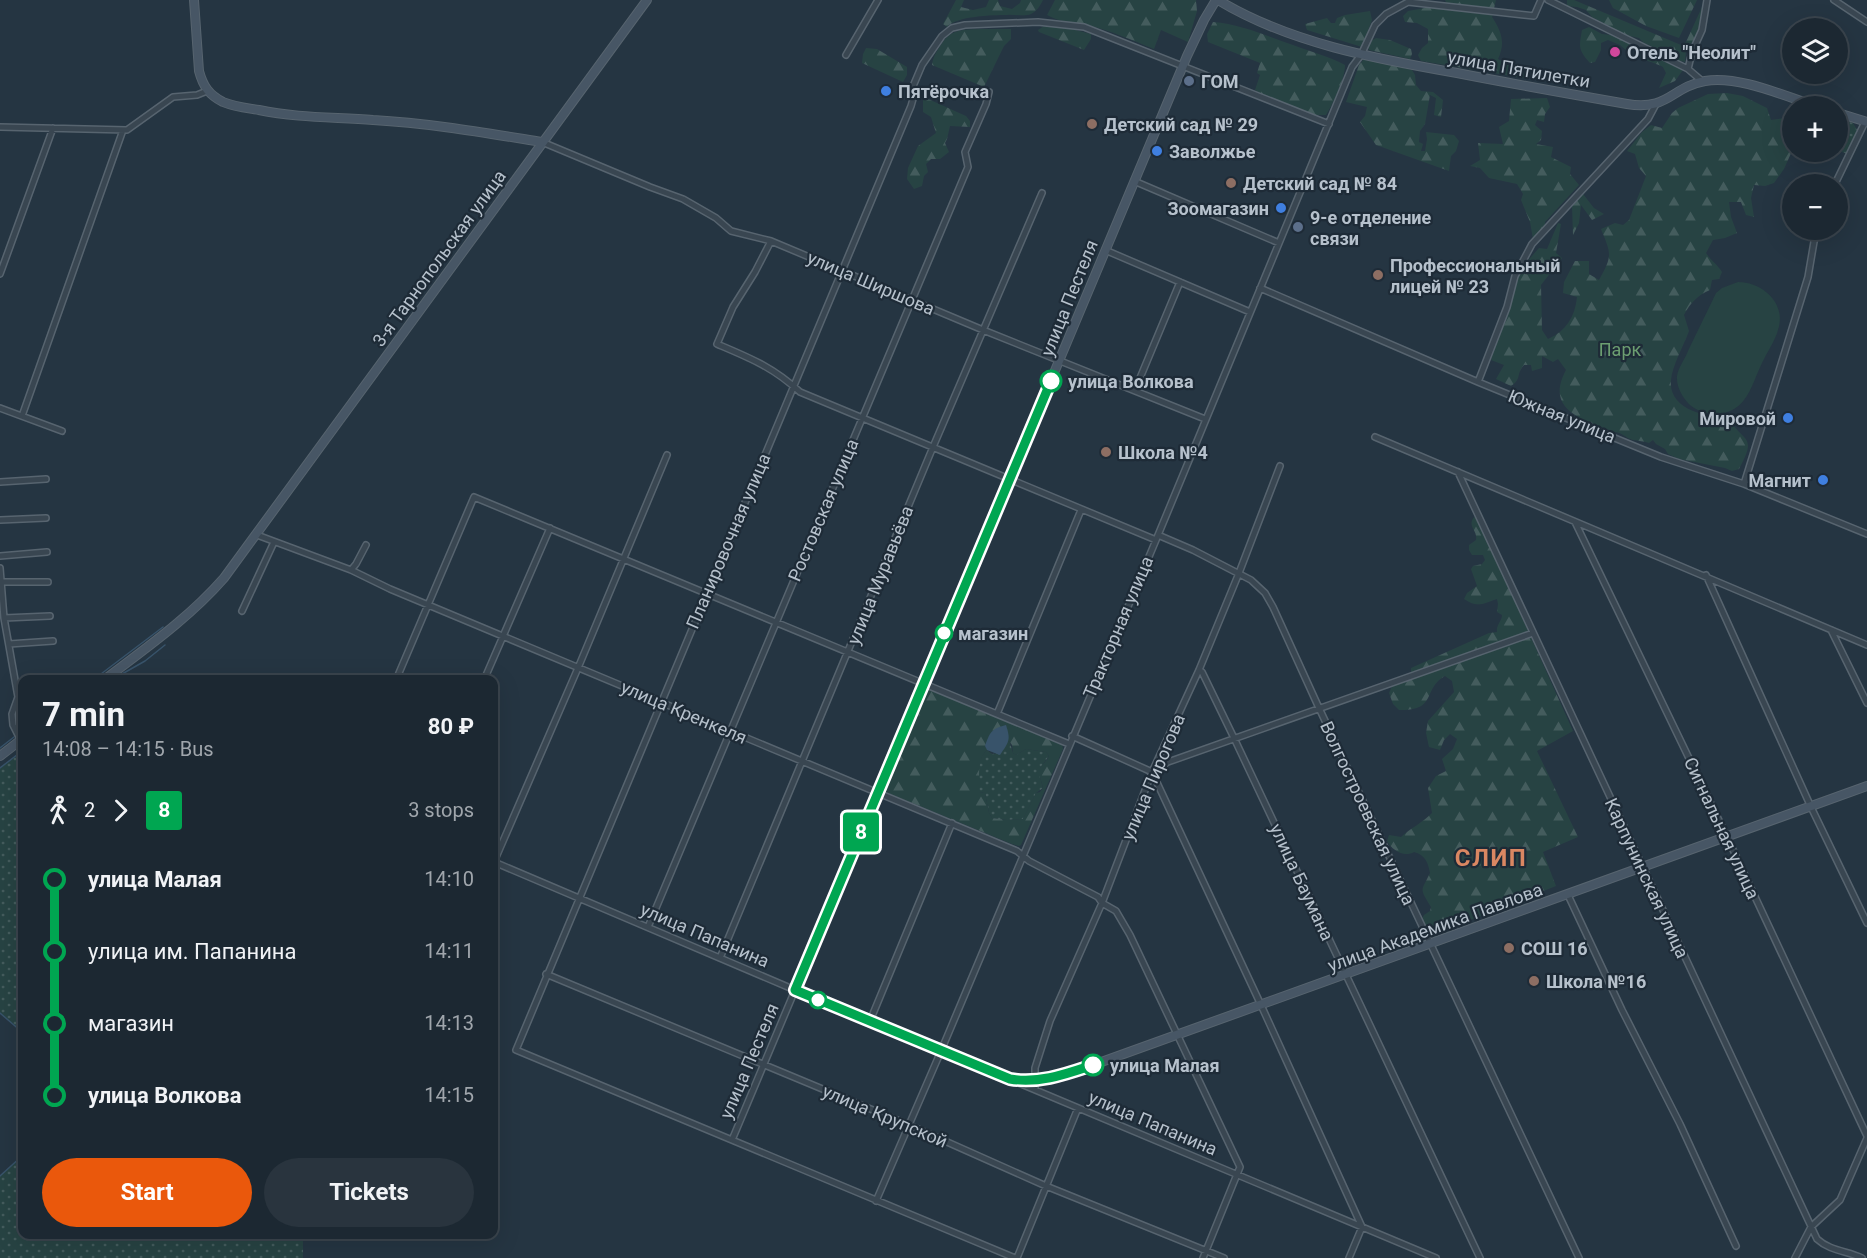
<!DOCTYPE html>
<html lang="en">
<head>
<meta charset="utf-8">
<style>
	:root { --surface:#1c2832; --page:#29343e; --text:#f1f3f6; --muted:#a0a6ac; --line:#3a444d; --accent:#ea580c }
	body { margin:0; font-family:Roboto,sans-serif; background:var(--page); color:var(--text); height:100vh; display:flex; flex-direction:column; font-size:22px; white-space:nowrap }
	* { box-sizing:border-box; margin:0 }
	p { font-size:20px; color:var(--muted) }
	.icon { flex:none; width:33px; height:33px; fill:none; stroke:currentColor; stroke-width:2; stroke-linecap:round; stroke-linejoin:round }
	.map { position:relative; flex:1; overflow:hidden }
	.panel { position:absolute; left:18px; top:675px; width:480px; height:564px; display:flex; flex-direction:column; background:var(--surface); border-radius:12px; box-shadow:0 6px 24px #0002,0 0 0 2px var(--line) }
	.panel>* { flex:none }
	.badge { padding:0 12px; border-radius:4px; font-size:21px; line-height:39px }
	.fabs { position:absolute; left:1782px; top:18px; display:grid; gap:12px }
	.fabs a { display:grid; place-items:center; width:66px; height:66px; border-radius:50%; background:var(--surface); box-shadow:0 6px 24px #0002,0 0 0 2px var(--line); font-size:30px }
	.map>.badge { position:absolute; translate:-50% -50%; box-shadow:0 0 0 3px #fff }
	.legs { display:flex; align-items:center; gap:9px; height:66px; padding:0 24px; font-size:20px }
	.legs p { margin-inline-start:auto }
	.headline { display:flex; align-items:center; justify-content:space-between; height:102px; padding:0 24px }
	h1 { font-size:33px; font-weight:700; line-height:45px }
	.cta { display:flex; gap:12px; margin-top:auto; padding:12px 24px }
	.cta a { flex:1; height:69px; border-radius:36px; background:var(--accent); color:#fff; font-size:24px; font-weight:700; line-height:69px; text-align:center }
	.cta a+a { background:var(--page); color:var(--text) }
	ul { padding:0 24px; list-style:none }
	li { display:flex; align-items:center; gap:21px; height:72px; font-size:22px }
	li i { display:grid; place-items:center; width:9px; height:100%; margin:0 8px; background:currentColor }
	li i::after { content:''; width:15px; height:15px; margin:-8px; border:4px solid; border-radius:50%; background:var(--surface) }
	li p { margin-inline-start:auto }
	li:first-child i { background:linear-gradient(#0000 50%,currentColor 0) }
	li:last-child i { background:linear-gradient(currentColor 50%,#0000 0) }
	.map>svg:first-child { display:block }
</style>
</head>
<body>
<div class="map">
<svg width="1867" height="1258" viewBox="0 0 1867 1258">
	<defs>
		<pattern id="grass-dots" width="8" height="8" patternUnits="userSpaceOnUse" patternTransform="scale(1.5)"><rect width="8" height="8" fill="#274343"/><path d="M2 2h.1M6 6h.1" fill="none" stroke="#445c5d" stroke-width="1.8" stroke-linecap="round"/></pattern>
		<pattern id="forest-firs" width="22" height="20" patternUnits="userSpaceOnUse" patternTransform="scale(1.5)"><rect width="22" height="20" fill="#274343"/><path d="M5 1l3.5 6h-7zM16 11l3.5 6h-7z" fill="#445c5d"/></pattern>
	</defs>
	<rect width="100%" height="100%" fill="#253542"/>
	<path fill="url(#grass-dots)" d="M 1838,118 L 1853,123 L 1857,130 L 1847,154 L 1838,150 Z
		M 1009,740 L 1013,753 L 1016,755 L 1026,749 L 1046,752 L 1049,756 L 1040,768 L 1040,777 L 1043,788 L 1036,793 L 1023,819 L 1007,820 L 992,818 L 989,813 L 985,793 L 979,792 C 979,778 975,761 987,750 L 992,754 L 1001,753 Z
		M 22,753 L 22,1032 L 0,1013 L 0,768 L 19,754 Z
		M 22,1156 L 22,1234 L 303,1235 L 303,1258 L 0,1258 L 0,1176 Z"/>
	<path fill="url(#forest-firs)" fill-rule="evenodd" d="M 956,0 L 964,0 L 961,7 L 973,10 L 986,7 L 989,0 L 998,0 L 1000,6 L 1012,9 L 1020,3 L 1021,0 L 1043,0 C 1040,6 1037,11 1031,14 C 1024,17 1014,14 1007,15 C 992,15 957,16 947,27 L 943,24 Z
		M 1055,0 L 1196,0 L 1197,11 L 1188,42 L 1161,30 L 1154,49 C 1132,40 1111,31 1088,25 C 1072,21 1061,23 1047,15 Z
		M 1445,0 L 1496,0 L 1492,17 C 1501,31 1506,42 1498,59 L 1527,75 L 1524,78 L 1421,61 L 1418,55 L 1422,48 L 1428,43 L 1428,29 L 1417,23 L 1405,22 L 1403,16 L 1408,11 L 1447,4 Z
		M 1567,0 L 1574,0 L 1681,45 L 1686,42 L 1702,7 L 1703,11 L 1699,33 L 1686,50 L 1685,62 L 1677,60 L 1672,55 L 1658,51 L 1651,46 L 1644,43 L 1639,38 L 1626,35 L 1618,31 L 1592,17 L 1586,10 L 1577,7 L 1567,6 Z
		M 1609,0 L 1697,0 L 1679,38 L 1646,26 L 1613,8 Z
		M 1370,11 L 1372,20 L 1362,47 L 1307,30 L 1305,24 L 1327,18 L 1331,23 L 1335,23 L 1337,18 L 1345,15 Z
		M 1213,22 C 1241,24 1266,36 1293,45 C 1311,52 1328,56 1345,65 C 1345,79 1333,104 1326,115 L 1311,115 L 1267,97 L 1255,90 L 1260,75 L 1257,73 L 1260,63 L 1208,42 L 1207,34 Z
		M 1044,26 L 1064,27 L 1091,34 L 1091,39 L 1084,50 L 1039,32 L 1038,30 Z
		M 1589,27 L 1602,34 L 1611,35 L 1634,45 L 1632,50 L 1626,50 L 1620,45 L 1608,40 L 1601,43 L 1601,50 L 1595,62 L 1590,63 C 1578,50 1579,47 1582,30 Z
		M 980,29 L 1011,29 L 1011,39 L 1004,46 L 984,87 L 932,65 C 933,58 935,54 939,48 C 950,29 959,30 980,29 Z
		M 1376,38 L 1390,40 L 1411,49 L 1412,54 L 1410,59 L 1369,50 C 1367,44 1371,41 1376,38 Z
		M 866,48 L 877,49 L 907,67 L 907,75 L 903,82 L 862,63 L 863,54 Z
		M 1641,50 L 1653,54 L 1665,62 L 1683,70 L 1675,81 L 1659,88 L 1666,73 L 1663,67 C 1656,63 1642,60 1637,55 Z
		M 1364,59 L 1412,70 L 1415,75 L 1416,85 L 1421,91 L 1433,92 L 1443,100 L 1441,117 L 1434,115 L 1436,98 L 1430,95 L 1425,124 L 1420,131 L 1419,142 L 1423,144 L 1421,151 L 1425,151 L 1427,139 L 1426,132 L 1454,135 L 1459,141 L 1456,151 L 1451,156 L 1449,171 L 1376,145 L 1360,122 L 1365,116 L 1367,107 L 1346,102 L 1359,65 Z
		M 1727,93 L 1743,96 L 1767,108 L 1771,120 L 1792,117 L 1792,151 L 1784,169 L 1774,183 L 1765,186 L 1754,185 L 1751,198 L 1754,217 L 1746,215 L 1741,202 L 1729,202 L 1731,217 L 1737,233 L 1725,238 L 1713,240 L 1706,253 C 1711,261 1717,264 1722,272 L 1719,279 L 1712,280 L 1710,290 C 1698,295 1690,303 1684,315 L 1689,331 C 1684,345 1672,366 1671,380 C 1668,410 1707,417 1728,418 C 1745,444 1757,435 1739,469 L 1732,471 L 1725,468 L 1679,459 L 1668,454 L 1665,449 L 1656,444 L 1653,440 L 1649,443 C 1643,441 1639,441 1633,440 C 1625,438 1622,432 1614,432 C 1584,420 1544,411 1566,370 L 1558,359 L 1553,362 L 1542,356 L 1542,368 L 1532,371 L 1531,365 L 1524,365 C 1516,373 1522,379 1511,386 L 1496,379 L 1504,365 L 1491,360 L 1492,353 L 1508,312 L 1517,277 L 1523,266 L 1539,248 L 1547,249 L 1558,223 L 1561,224 L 1556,253 L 1562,258 L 1541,285 L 1542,330 L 1548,339 C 1566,331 1575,317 1577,297 L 1563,293 L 1564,282 L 1575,261 L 1589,261 L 1589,274 L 1599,280 C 1613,255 1611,254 1601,229 L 1615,223 L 1623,225 L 1629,220 L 1646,176 L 1639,168 L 1635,154 L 1627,151 L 1642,132 L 1651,125 L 1662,128 L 1672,113 L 1678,108 L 1708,94 Z
		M 1547,98 L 1550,107 L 1545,114 L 1544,122 L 1537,120 L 1535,125 L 1542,131 L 1541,140 L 1536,144 L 1553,147 L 1551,157 L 1571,167 L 1570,174 L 1579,185 L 1545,222 L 1545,226 L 1533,239 L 1530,222 L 1521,200 L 1523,194 L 1517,184 L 1489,178 L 1480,168 L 1470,166 L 1480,160 L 1478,143 L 1503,144 L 1499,127 L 1509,121 L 1511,99 Z
		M 923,99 L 928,99 L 966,116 L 970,121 L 970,127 L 950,126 L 947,139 L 945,143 L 949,152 L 940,159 L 931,159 L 926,164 L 928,172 L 924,176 L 922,186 L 914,189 L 907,179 L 908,168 L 918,146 L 936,133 L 931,117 L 923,112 Z
		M 1583,194 L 1594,208 L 1604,214 L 1592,220 L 1581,205 L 1579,223 L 1573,235 L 1572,206 Z
		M 1476,515 L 1573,731 L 1537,751 L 1578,837 L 1543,852 L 1556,886 L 1430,936 L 1422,919 L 1424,915 L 1430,911 L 1431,907 C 1419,887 1421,892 1430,873 C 1428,862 1425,855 1414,852 C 1404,858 1392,850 1387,841 L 1389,835 L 1401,837 C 1411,828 1422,823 1432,813 L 1428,788 L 1436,776 L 1446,771 L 1442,759 L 1453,749 L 1457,739 L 1450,734 L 1444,740 L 1440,750 L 1429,747 L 1426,733 L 1428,721 L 1454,692 L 1452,681 L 1445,676 C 1422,689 1438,711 1399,710 L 1393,704 L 1389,693 L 1393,684 L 1411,676 L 1411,668 L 1489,633 L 1497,632 C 1496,625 1502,621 1502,615 L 1497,612 L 1498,604 L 1497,599 C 1482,604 1478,608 1464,599 L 1467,593 L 1477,586 L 1471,569 L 1473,566 L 1482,564 L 1485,560 L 1483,555 L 1472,555 L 1469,550 L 1469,545 L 1476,540 C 1478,529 1465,526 1476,515 Z
		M 925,690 L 930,690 L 1062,744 L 1063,749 L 1021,845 L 1019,846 L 1012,844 L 888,793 L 884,789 L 885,780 L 923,693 ZM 1009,741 L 1012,745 L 1013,753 L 1016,755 L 1026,749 L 1046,752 L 1049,756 C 1047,761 1042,764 1040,768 C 1038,775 1042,782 1043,788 L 1040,792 L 1036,793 L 1023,819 L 1007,820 L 992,818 L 989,813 L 985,793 L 979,792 C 980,777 976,760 987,750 L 1000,755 Z"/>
	<path fill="#274343" d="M 1738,282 C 1762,282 1787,303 1778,330 C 1775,341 1767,352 1762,363 C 1756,375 1752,390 1744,400 C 1732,417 1705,418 1690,405 C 1683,398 1676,387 1677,376 C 1678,368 1685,359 1688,351 C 1697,332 1707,312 1716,293 L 1722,288 Z"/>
	<path fill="#38536a" d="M 1006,725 C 1011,740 1009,742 1000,755 L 987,750 L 985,746 C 990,732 991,729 1006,725 Z"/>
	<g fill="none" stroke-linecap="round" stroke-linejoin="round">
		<path stroke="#38536a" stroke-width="1.5" d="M 93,680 L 163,627
			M 118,680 L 122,674 L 145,661 L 165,645
			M 21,732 L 22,731
			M 0,748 L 14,737
			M 0,768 L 22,751
			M 0,1013 L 22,1032
			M 0,1176 L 22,1156"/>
		<g stroke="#57646f" stroke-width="8">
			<path id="street" d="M 1548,0 L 1688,69
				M 1834,0 L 1867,22
				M 846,55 L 878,0
				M 1702,81 L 1688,69 L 1692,52 L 1702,30 L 1707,0
				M 0,127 L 127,130 L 173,97 L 197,95 L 207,91
				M 542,142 L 650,187 L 683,199 L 716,218 L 731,231 L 771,241 L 983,330 L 1205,419
				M 1134,181 L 1279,243
				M 1835,184 L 1865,122
				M 771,241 L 755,272 L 733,307 L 717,344 C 750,358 773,367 800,392 L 1156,540
				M 1105,250 L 1250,312
				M 0,274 L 53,128
				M 1260,288 L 1478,382 L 1661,457 L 1744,484 L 1867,534
				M 1478,382 L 1507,307 L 1515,276 L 1532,244 L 1648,119 L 1656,104
				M 1135,390 L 1180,282
				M 0,408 L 62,431
				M 22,416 L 123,130
				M 1375,437 L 1867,645
				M 1458,472 L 1817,1239 C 1830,1251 1847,1251 1862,1258
				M 0,482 L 46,479
				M 1744,484 L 1808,277 L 1816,230
				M 0,520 L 46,518
				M 1575,522 L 1727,837 L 1867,1136
				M 257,535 L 351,570 L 390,589 L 1017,851 L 1029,861 L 1098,897 L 1102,903 L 1116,911 L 1130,935 L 1240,1167 L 1203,1258
				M 1158,535 L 1193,550 L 1251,580 L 1265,593 L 1273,607 L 1319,708 L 1579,1258
				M 0,556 L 47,552
				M 0,568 L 4,618 L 18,697 L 12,714 L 13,725 L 21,741
				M 351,570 L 356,564 L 366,545
				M 1706,575 L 1811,807 L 1867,923
				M 1,582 L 48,582
				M 242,611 L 274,542
				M 4,618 L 50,616
				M 1831,630 L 1867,703
				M 9,644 L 53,641
				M 1199,670 L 1202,672 L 1234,738 L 1480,1258
				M 396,680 L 474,497 L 1069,744
				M 484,680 L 550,528
				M 997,714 L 1081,510
				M 1072,736 L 1152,772
				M 1154,771 L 1168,762 L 1533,633
				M 1152,772 L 1261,1005 L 1362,1227 L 1349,1258
				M 494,862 L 795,990 L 732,1140
				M 494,862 L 578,668 L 667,455
				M 1568,895 L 1622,1010 L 1680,1124 L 1736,1246
				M 648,927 L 968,167 L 965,152 L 986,104 L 989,92
				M 720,958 L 933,447 L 1042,193
				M 546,974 L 909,1125 L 1046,1186 L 1224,1258
				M 870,1021 L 952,823
				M 1014,1081 L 1436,1258
				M 1035,1089 L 1035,1068 L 1050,1021 L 1102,903 L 1152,772 L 1199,670 L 1239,573 L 1280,466
				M 876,1201 L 941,1051 L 1156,540 L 1352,67 L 1361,55 L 1375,25 L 1386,14 L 1408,2 L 1534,16 L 1541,0
				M 1015,1258 L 516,1050 L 911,106 L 913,99 L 911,91 L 922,65 L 942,36 L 952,28 L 965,25 L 1038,22 L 1084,27 L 1329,124
				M 1017,1258 L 1078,1108
				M 1795,1258 L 1811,1227 L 1840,1200 L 1867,1138"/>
		</g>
		<g stroke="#57646f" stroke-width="10">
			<path id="secondary" d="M 194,0 L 199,71 C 203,86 209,95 223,102 C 235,107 247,108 259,110 C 297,118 335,117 373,120 C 429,123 486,133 542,142
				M 1216,0 L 1204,20 L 1187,56 L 795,990 L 1010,1079 L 1034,1081 L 1061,1075 L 1093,1065 L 1867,786
				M 1218,0 C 1289,43 1376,59 1457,73 C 1513,84 1570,94 1627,104 C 1669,111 1671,87 1705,81 C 1738,75 1784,96 1816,106
				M 1838,113 L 1867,122
				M 104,680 C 146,648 189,618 224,578 L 647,0
				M 0,756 L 22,739"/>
		</g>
		<use href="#street" stroke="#394651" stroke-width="5"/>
		<use href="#secondary" stroke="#475665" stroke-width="8"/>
	</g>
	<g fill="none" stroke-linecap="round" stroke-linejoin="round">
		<g stroke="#fff" stroke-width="14">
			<path id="line-1" d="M 1051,381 L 795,990 L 1010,1079 C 1039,1084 1066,1074 1093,1065"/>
		</g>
		<use href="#line-1" stroke="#00a651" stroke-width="9"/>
	</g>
	<circle fill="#d1479c" stroke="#1e2b37" stroke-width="2" cx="1615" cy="52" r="6"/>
	<g fill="#5c6f8a" stroke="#1e2b37" stroke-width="2">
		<circle cx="1189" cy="81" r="6"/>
		<circle cx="1298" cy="227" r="6"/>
	</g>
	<g fill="#3f7fe0" stroke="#1e2b37" stroke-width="2">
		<circle cx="886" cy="91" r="6"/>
		<circle cx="1157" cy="151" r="6"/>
		<circle cx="1281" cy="208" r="6"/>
		<circle cx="1788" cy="418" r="6"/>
		<circle cx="1823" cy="480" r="6"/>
	</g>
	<g fill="#8d6e63" stroke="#1e2b37" stroke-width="2">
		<circle cx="1092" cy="124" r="6"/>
		<circle cx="1231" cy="183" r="6"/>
		<circle cx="1378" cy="275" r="6"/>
		<circle cx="1106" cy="452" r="6"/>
		<circle cx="1509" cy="948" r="6"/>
		<circle cx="1534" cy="981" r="6"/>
	</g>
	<g fill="#fff" stroke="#00a651" stroke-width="3">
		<circle cx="1051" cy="381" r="10"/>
		<circle cx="944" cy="633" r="8"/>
		<circle cx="818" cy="1000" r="8"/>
		<circle cx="1093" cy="1065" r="10"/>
	</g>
	<g text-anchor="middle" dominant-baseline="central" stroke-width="4.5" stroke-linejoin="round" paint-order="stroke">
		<g font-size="18" font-weight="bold" fill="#b6c1cc" stroke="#1e2b37" text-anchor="start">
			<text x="1627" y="52">Отель "Неолит"</text>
			<text x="1201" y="81">ГОМ</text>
			<text x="898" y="91">Пятёрочка</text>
			<text x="1104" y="124">Детский сад № 29</text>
			<text x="1169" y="151">Заволжье</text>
			<text x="1243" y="183">Детский сад № 84</text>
			<text x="1269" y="208" text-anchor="end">Зоомагазин</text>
			<text x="1310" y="217">9-е отделение<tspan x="1310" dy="21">связи</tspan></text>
			<text x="1390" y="265">Профессиональный<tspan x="1390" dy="21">лицей № 23</tspan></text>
			<text x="1776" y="418" text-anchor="end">Мировой</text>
			<text x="1118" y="452">Школа №4</text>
			<text x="1811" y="480" text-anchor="end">Магнит</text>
			<text x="1521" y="948">СОШ 16</text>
			<text x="1546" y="981">Школа №16</text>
		</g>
		<g font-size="18" fill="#b6c1cc" stroke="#1e2b37">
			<text transform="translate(1519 69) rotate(10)">улица Пятилетки</text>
			<text transform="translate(439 258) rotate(-54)">3-я Тарнопольская улица</text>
			<text transform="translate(871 283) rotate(23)">улица Ширшова</text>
			<text transform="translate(1069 298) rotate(-68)">улица Пестеля</text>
			<text transform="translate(1562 416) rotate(22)">Южная улица</text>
			<text transform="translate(823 510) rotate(-67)">Ростовская улица</text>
			<text transform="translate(728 541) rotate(-67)">Планировочная улица</text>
			<text transform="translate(880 575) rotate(-68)">улица Муравьёва</text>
			<text transform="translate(1118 627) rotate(-67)">Тракторная улица</text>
			<text transform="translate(684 712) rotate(23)">улица Кренкеля</text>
			<text transform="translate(1153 777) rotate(-67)">улица Пирогова</text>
			<text transform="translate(1368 813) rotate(65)">Волгостроевская улица</text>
			<text transform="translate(1722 828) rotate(65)">Сигнальная улица</text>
			<text transform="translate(1647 878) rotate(65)">Карпунинская улица</text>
			<text transform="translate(1302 882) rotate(65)">улица Баумана</text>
			<text transform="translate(1435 927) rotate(-20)">улица Академика Павлова</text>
			<text transform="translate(705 935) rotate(23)">улица Папанина</text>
			<text transform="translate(749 1061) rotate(-67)">улица Пестеля</text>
			<text transform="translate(885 1116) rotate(23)">улица Крупской</text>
			<text transform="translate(1153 1123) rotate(23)">улица Папанина</text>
		</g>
		<g font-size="18" fill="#6c9e71" stroke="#1e2b37">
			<text x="1620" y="349">Парк</text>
		</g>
		<g font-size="18" font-weight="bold" fill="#b6c1cc" stroke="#1e2b37" text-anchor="start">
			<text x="1068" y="381">улица Волкова</text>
			<text x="958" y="633">магазин</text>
			<text x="1110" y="1065">улица Малая</text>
		</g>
		<g font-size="24" font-weight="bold" letter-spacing="1.5" fill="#da8762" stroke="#1e2b37">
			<text x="1491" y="858">СЛИП</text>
		</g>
	</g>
</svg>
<div class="fabs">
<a><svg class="icon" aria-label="layers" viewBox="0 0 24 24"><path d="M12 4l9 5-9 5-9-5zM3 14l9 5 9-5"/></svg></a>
<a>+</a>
<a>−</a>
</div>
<b class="badge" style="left:861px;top:832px;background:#00a651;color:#fff">8</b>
<section class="panel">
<div class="headline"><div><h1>7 min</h1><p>14:08 – 14:15 · Bus</p></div><b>80 ₽</b></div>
<div class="legs"><svg class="icon" aria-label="walk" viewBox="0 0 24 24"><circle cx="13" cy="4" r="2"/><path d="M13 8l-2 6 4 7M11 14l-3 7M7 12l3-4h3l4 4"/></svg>2<svg class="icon" aria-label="forward" viewBox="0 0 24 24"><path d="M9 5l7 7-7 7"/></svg><b class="badge" style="background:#00a651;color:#fff">8</b><p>3 stops</p></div>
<ul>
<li><i style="color:#00a651"></i><b>улица Малая</b><p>14:10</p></li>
<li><i style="color:#00a651"></i><span>улица им. Папанина</span><p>14:11</p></li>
<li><i style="color:#00a651"></i><span>магазин</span><p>14:13</p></li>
<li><i style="color:#00a651"></i><b>улица Волкова</b><p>14:15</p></li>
</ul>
<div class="cta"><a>Start</a><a>Tickets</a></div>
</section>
</div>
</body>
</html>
